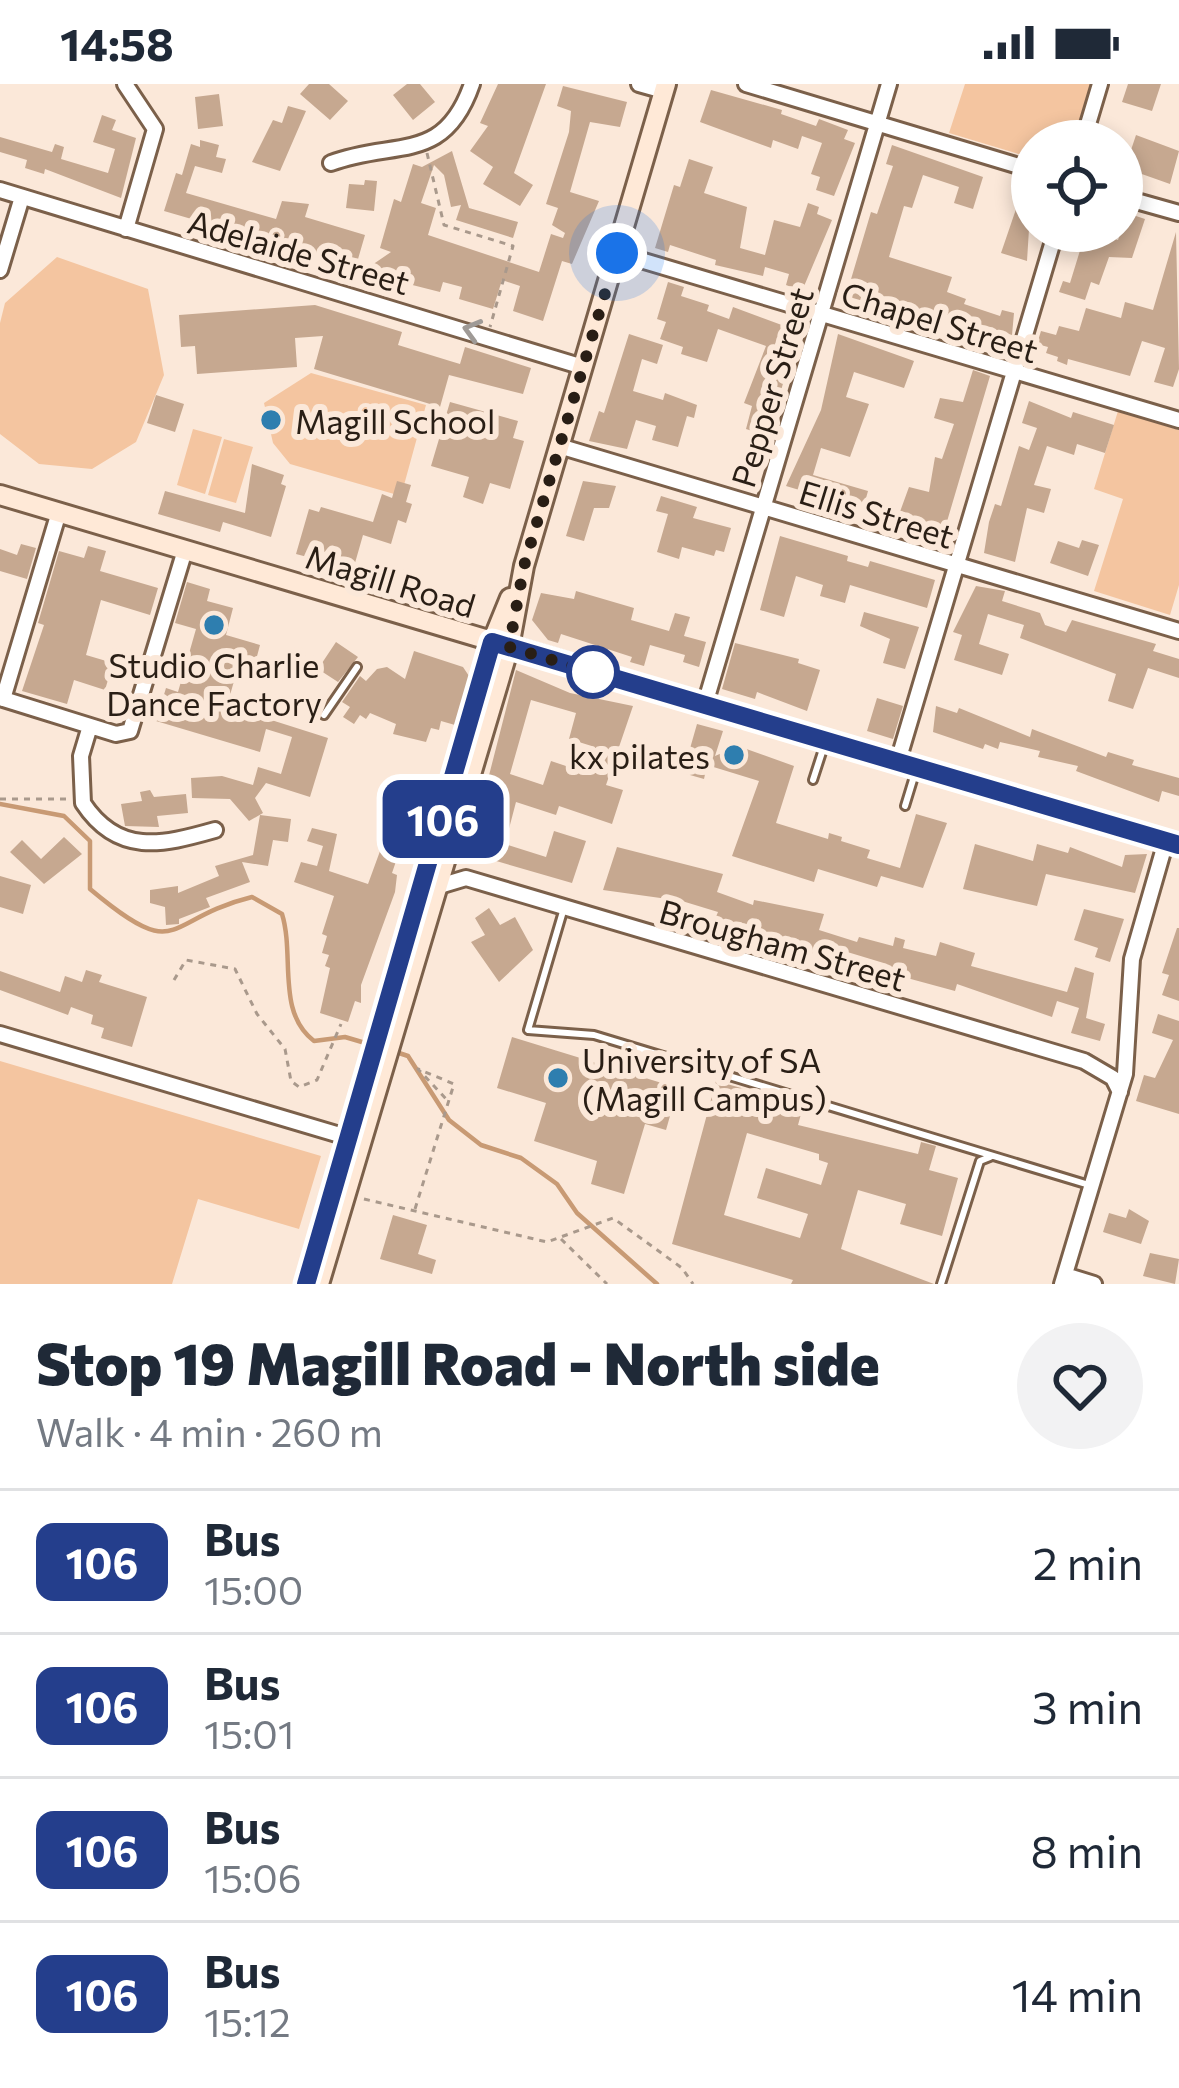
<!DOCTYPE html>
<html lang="en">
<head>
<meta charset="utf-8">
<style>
	:root { --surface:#fff; --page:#f2f2f3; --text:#1f2937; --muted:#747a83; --line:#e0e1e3 }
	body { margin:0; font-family:Commissioner,sans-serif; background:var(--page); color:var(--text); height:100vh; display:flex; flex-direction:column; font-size:45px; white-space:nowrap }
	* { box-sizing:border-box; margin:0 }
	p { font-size:39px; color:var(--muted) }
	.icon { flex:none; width:66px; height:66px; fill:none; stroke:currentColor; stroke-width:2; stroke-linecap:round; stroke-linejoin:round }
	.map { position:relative; height:1200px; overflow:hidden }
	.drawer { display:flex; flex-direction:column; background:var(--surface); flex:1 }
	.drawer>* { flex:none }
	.badge { padding:0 24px; border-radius:18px; font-size:42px; line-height:78px }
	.buttons { position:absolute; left:1011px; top:36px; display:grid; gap:24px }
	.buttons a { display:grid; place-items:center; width:132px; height:132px; border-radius:50%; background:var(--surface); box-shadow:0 6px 18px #0003; font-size:60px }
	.you { position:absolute; width:60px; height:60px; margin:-30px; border:9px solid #fff; border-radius:50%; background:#1a73e8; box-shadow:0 0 0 18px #1a73e833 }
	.map>.badge { position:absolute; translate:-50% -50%; box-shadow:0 0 0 6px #fff }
	.round { display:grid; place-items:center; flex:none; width:126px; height:126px; border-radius:63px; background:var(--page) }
	.overview { display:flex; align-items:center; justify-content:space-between; height:204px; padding:0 36px }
	h1 { font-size:57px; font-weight:800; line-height:90px }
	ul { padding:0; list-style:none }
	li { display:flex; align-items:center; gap:36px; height:144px; padding:0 36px; border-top:3px solid var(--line) }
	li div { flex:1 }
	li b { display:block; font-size:45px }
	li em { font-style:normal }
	li .badge { min-width:132px; font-weight:700; text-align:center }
	.status { display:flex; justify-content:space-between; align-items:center; height:84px; padding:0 60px; background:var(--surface); direction:ltr }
	.status svg { height:33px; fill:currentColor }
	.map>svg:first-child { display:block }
</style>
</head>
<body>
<div class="status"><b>14:58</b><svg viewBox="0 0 49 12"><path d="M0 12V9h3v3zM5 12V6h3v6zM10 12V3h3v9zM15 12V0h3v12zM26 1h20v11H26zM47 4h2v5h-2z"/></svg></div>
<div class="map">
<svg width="1179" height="1200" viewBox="0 0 1179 1200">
	<rect width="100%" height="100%" fill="#fbe8d9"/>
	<path fill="#f4c5a0" d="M 965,0 L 1093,0 L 1076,57 L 1032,57 L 1032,74 L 949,49 Z
		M 57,173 L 148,205 L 164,291 L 136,358 L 92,385 L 39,380 L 0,350 L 0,239 L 5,219 Z
		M 311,289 L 426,321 L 401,412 L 290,380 L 273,359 L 264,319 Z
		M 1118,327 L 1179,346 L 1179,501 L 1170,531 L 1094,507 L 1123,415 L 1094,405 Z
		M 193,345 L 222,353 L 205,410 L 177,401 Z
		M 224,355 L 253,363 L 236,419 L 208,411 Z
		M 0,977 L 321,1072 L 299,1145 L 198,1115 L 172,1200 L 0,1200 Z"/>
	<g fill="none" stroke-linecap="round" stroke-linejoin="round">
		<path stroke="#c89a74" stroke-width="4.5" d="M 0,720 L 64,732 L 90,757 L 90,805 C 182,882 162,835 252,813 L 282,830 C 295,872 276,928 314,957 L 345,953 L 372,961
			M 396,968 L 408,972 L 449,1036 L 481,1061 L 521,1074 L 557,1100 L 577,1129 L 657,1200"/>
	</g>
	<path fill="#c6a890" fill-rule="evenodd" d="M 309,0 L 329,0 L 348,17 L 330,36 L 300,10 Z
		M 407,0 L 420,0 L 435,18 L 413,36 L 393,11 Z
		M 498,0 L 546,0 L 514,89 L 533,101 L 520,122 L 483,100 L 493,83 L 470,67 L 488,42 L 480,39 Z
		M 1128,0 L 1161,0 L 1152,27 L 1122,18 Z
		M 563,2 L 627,18 L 620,43 L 590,38 L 570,108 L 599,117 L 572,180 L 562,177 L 543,237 L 513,227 L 520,202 L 502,196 L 493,225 L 459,215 L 462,203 L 443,198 L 440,208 L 369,190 L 372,181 L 391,168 L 380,164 L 394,115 L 401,118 L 413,80 L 422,83 L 452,67 L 469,124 L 518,138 L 513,154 L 456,136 L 461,121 L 451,123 L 444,91 L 434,81 L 421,119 L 436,124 L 428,151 L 539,188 L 551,150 L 563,154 L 565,149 L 552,141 L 558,124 L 546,120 L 569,48 L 571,27 L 557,22 Z
		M 711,6 L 782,26 L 781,30 L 816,42 L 819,35 L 848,46 L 844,55 L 855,59 L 834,112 L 816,106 L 820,93 L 811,90 L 822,59 L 802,52 L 798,65 L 773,56 L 771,64 L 700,38 Z
		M 219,10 L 223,42 L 198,45 L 195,13 Z
		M 288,22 L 306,27 L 280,87 L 252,78 L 273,36 L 282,39 Z
		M 102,31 L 116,36 L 112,46 L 136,54 L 121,114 L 45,85 L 44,90 L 25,84 L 27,76 L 0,68 L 0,53 L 52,68 L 55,60 L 64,63 L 61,75 L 108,89 L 115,65 L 93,58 Z
		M 1136,51 L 1179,67 L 1170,100 L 1122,83 L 1122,66 L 1130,69 Z
		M 200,56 L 219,61 L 216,73 L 226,75 L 222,89 L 195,82 L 186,109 L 276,135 L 282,117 L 309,120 L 305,133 L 365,151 L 356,182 L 307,170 L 308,164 L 285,157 L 284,162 L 164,127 L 176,89 L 182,91 L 191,60 L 200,63 Z
		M 892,61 L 983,93 L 973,125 L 954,119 L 959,103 L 923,91 L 912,124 L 904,122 L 889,173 L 952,193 L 947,208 L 966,215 L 964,220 L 1000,232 L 1002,226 L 1014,229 L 1012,251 L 959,234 L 940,230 L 939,235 L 910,226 L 908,230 L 846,212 L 871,128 L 877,130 L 893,82 L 886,80 Z
		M 689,75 L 713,83 L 704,109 L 747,123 L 740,164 L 765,171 L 774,136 L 800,143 L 808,119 L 819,123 L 817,130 L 832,136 L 802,207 L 786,201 L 789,190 L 765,183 L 763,192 L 715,181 L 716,176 L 670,161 L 668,168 L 655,164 L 674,101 L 680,103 Z
		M 365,96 L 377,97 L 374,127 L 346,124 L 349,100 L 364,101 Z
		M 1026,96 L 1032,97 L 1027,177 L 1001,169 Z
		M 1127,129 L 1145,135 L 1132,174 L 1109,173 L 1099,201 L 1091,198 L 1085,216 L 1059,208 L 1063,197 L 1070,199 L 1086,147 L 1118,156 Z
		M 1176,148 L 1179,285 L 1173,303 L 1154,298 L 1165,264 L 1142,257 L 1130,292 L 1068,275 L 1067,281 L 1057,277 L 1058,273 L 1046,269 L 1048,263 L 1037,260 L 1041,247 L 1056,251 L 1059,242 L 1079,247 L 1086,224 L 1121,234 L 1125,218 L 1153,226 Z
		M 668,198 L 684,203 L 681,212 L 709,221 L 707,227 L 729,235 L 733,223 L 798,247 L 768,352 L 746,345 L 752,322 L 744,319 L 766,262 L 718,245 L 707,278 L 681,270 L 683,263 L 660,255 L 666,238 L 657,235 Z
		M 315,221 L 402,248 L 398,261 L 450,277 L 460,280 L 465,263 L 531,284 L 523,310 L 449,291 L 440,323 L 314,285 L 323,252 L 295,254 L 297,283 L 197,290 L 195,262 L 181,263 L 179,231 Z
		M 629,250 L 663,261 L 657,280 L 642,275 L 633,307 L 663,316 L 665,309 L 697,321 L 694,334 L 687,332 L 678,363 L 652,356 L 656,342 L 636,336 L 627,365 L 589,357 L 599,327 L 604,329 Z
		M 838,250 L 914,277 L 904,304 L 854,288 L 846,313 L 869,320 L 850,373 L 821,364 L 813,391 L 868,407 L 863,425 L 786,402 L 821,326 Z
		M 973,286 L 990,292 L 943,451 L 937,460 L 893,447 L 909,403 L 929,408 L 935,373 L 942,375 L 954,340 L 934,334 L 940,314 L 963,318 Z
		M 156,311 L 184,320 L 175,348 L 147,339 Z
		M 1029,317 L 1071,334 L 1073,328 L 1114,341 L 1105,369 L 1077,360 L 1074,371 L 1047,362 L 1034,401 L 1051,405 L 1044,429 L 1027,424 L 1015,478 L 984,469 L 989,438 L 995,420 L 1001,422 L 1019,362 L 1029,366 L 1037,344 L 1022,339 Z
		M 450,318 L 518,337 L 513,354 L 524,357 L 510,405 L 490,399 L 483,420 L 463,413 L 469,393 L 431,382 Z
		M 252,380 L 284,391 L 281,400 L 286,402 L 271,453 L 223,438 L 220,448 L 158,430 L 165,407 L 245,429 Z
		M 397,397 L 411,401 L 406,418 L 412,420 L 406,439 L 398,436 L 391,460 L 363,451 L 353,486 L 332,480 L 329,491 L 311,486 L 315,475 L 296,470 L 309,425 L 319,428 L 321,423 L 373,438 L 382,410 L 392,414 Z
		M 583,397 L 616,402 L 609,424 L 594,424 L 584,457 L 566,452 Z
		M 661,412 L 697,423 L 693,434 L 731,444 L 724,468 L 716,466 L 714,472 L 682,463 L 679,475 L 657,468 L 668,430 L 656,427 Z
		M 780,452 L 848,472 L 847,477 L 868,483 L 870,477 L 935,496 L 927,524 L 850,501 L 845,519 L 820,512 L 823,501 L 796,492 L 784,533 L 760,526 Z
		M 1082,456 L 1099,461 L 1088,492 L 1050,479 L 1058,457 L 1079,464 Z
		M 21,460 L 36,464 L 27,495 L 0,487 L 0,465 L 17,471 Z
		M 88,462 L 106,467 L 100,487 L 158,504 L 150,531 L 101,516 L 86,571 L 113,579 L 105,606 L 74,596 L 67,620 L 22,607 L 44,541 L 38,539 L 59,467 L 84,474 Z
		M 187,498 L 210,505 L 207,517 L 233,524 L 226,551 L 260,561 L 256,576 L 241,572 L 227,622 L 328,654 L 310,713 L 266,699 L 255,714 L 263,729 L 249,737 L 230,715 L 192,714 L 191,694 L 222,692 L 253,701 L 258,683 L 281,690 L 292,653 L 266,645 L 260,668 L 156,637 L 166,604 L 178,608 L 196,545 L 175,539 Z
		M 976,502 L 1005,507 L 1002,517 L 1040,529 L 1045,541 L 1066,548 L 1072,536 L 1156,560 L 1153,567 L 1179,575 L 1179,594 L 1148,584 L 1133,625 L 1108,617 L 1116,590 L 1020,554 L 1024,541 L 988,530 L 979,560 L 1009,570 L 1002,591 L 954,576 L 962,551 L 953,548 Z
		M 576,507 L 634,524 L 631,536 L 669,547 L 675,529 L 690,533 L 684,552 L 706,558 L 699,583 L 683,578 L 685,571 L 650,561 L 644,582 L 630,578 L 632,573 L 561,550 L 558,559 L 548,556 L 532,536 L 541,509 L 574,515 Z
		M 864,528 L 919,543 L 905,585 L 883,579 L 890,555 L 860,542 Z
		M 336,558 L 358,573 L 338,598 L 318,585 Z
		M 735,559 L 799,575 L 798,579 L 820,586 L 807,627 L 757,608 L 755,615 L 722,605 Z
		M 414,567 L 463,583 L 469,592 L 455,641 L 441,637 L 439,646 L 431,644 L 426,658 L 393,650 L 396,640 L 370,629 L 366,635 L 360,631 L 354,640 L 343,633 L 350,623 L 342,618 L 360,592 L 366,597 L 377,585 L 387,583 L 405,595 Z
		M 516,586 L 570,609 L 633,622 L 606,701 L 623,706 L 612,740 L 559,722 L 556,731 L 516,718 L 505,760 L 546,773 L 554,747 L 586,757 L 572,799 L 462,767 L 467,749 L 482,753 L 496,711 L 485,707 ZM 531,616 L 576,629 L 569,655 L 595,663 L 587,689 L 551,677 L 543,701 L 510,690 Z
		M 877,614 L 903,622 L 893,655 L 867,647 Z
		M 936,622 L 957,629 L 959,624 L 1030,653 L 1032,645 L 1106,673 L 1108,668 L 1134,676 L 1132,681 L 1179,694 L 1179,712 L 1162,707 L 1159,718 L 1076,687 L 1078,682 L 1038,673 L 1040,667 L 1000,658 L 998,665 L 985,660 L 983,665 L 933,648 Z
		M 697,640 L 723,647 L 715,672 L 738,662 L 794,682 L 776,739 L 828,755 L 829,749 L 842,753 L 841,757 L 870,766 L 867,774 L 900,784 L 916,730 L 947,739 L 923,804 L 881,792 L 877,803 L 818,785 L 814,798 L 732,772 L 759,697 L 707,681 L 704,695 L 683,689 Z
		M 150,706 L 154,713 L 186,710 L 188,729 L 157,732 L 159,743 L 125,742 L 121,720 L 142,717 L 140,708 Z
		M 260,731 L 291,735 L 288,758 L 273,756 L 268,782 L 242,778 L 250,798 L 206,814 L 210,823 L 179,835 L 179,840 L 166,841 L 165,823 L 150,819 L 150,806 L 178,802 L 178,809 L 219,792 L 215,782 L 253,771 Z
		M 391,737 L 408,742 L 392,789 L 397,791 L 395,808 L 361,901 L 361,919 L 355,917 L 348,938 L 320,929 L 330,884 L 325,882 L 329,871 L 322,869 L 327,852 L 322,850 L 334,812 L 294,798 L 301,778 L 317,782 L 323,762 L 307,757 L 312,744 L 337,750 L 329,787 L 368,800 Z
		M 64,753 L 82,770 L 44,800 L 10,768 L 22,756 L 41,775 Z
		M 975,760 L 1033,777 L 1037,760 L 1068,769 L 1070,763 L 1122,783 L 1125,771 L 1147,770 L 1135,809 L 1046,790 L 1037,822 L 963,805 Z
		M 617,763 L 723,790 L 717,808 L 753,821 L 754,816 L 824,830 L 819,846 L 857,858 L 859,853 L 893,862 L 895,853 L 905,856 L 903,864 L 936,872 L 940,858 L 975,869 L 971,882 L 1067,908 L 1075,883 L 1094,889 L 1086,934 L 1105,940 L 1100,957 L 1071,949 L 1079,924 L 1057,917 L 1052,933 L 957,900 L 955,907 L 885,888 L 887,880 L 844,867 L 841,876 L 790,864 L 745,846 L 747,840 L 715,835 L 718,828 L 682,817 L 603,806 Z
		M 0,792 L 31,801 L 23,830 L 0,823 Z
		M 489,824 L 500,841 L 515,833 L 533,866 L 499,898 L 471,858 L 485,851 L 475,834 Z
		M 1084,825 L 1124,835 L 1110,878 L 1095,873 L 1098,864 L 1074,856 Z
		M 1177,844 L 1179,844 L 1179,917 L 1162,911 L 1169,891 L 1162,889 Z
		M 86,886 L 102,891 L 99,898 L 147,913 L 132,963 L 101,954 L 104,944 L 91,940 L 93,931 L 71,923 L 68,931 L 0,906 L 0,887 L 60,908 L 65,892 L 82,898 Z
		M 1158,930 L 1179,937 L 1179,1030 L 1136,1017 L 1144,991 L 1155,994 L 1173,956 L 1152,949 Z
		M 512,953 L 678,1004 L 666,1046 L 645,1040 L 624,1110 L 591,1100 L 597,1077 L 534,1057 L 546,1019 L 497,1004 Z
		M 716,997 L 763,1010 L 761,1018 L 801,1030 L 798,1041 L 918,1070 L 921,1058 L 936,1062 L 929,1086 L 958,1094 L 942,1152 L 900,1140 L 906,1120 L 858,1106 L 841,1165 L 934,1200 L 791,1200 L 793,1196 L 672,1160 ZM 747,1049 L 819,1070 L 819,1076 L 828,1079 L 821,1101 L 766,1084 L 757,1114 L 808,1130 L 800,1154 L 724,1131 Z
		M 1129,1125 L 1149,1137 L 1141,1160 L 1103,1148 L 1109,1129 L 1126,1134 Z
		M 393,1131 L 427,1141 L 418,1170 L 436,1176 L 432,1190 L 380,1175 Z
		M 1150,1169 L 1179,1175 L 1175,1200 L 1143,1192 Z"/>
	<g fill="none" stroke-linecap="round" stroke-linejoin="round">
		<g stroke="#7b604a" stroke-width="12">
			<path id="service" d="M 324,631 L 357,583
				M 813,696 L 825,659
				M 905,722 L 916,686
				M 564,824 L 528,946 L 594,951 L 1089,1101
				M 941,1200 L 980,1077 L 990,1073"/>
		</g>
		<g stroke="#7b604a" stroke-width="20">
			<path id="minor" d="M 125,0 L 155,45 L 126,145
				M 639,0 L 664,7
				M 746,0 L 1032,86
				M 1083,57 L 1100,0
				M 331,79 C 395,55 444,81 472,0
				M 0,106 L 583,283
				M 1122,113 L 1179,129
				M 617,169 L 1179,336
				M 0,186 L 22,113
				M 559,362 L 1179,547
				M 0,614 L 116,650 L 130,647 L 185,466
				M 3,615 L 59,428
				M 705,620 L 889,0
				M 90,642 L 81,672 L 83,719 C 118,772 162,761 215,746
				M 898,677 L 1056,147
				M 436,803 L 466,794 L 1084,977 L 1113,994 L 1120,1008
				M 0,950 L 360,1057
				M 1065,1191 L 1094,1200
				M 1062,1200 L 1125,990 L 1132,875 L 1166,757"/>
		</g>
		<g stroke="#7b604a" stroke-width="24">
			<path id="secondary" d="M 0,411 L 1179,761
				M 436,763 L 492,558 L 510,514
				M 319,1200 L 509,563 L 524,482 L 666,0"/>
		</g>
		<path stroke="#a9998c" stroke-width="3" stroke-dasharray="6 6" stroke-linecap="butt" d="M 427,69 L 444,141 L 513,162 L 490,243
			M 0,715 L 68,715
			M 174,896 L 186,876 L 235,885 L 257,930 L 285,965 L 291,997 L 299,1003 L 317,996 L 341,940
			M 364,1115 L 547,1158 L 613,1134 L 682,1184 L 693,1200
			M 415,1125 L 454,1000 L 418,985 L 448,1017
			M 561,1155 L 607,1200"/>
		<use href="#service" stroke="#fff" stroke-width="6"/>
		<use href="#minor" stroke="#fff" stroke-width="14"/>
		<use href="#secondary" stroke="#ffe9d7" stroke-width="18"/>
	</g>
	<defs><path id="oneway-chevron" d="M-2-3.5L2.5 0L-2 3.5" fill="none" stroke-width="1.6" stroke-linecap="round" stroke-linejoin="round" transform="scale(3)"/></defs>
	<use stroke="#9f9a96" href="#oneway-chevron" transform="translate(472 246) rotate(-164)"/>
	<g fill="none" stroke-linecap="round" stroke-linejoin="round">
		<g stroke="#fff" stroke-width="27">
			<path id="line" d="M 306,1200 L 492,558 L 1179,761"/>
		</g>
		<use href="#line" stroke="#243e8c" stroke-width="18"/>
		<path stroke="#291e15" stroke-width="12" stroke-dasharray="0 21.6" d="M 593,588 L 509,563 L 524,482 L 617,169"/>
	</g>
	<g fill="#2e7eaf" stroke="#fbe8d9" stroke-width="4.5">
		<circle cx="271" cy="336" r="12"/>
		<circle cx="214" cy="541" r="12"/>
		<circle cx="734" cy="671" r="12"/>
		<circle cx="558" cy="994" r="12"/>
	</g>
	<circle fill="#fff" stroke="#243e8c" stroke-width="6" cx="593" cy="588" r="24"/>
	<g text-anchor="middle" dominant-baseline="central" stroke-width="12" stroke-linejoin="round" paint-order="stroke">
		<g font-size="33" fill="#291e15" stroke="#fbe8d9">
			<text transform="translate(299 167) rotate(16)">Adelaide Street</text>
			<text transform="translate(940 237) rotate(17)">Chapel Street</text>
			<text transform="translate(771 303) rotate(-73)">Pepper Street</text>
			<text transform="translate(877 429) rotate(17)">Ellis Street</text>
			<text transform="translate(391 496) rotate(17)">Magill Road</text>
			<text transform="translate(783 860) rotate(16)">Brougham Street</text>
		</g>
		<g font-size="33" fill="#291e15" stroke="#fbe8d9" text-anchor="start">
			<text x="295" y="336">Magill School</text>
			<text x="214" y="580" text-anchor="middle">Studio Charlie<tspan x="214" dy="38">Dance Factory</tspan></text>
			<text x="710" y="671" text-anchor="end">kx pilates</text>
			<text x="582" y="975">University of SA<tspan x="582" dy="38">(Magill Campus)</tspan></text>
		</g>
	</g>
</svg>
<div class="buttons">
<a><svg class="icon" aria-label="locate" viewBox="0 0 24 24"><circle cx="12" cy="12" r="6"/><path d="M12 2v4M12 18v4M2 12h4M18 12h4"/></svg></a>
</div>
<div class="you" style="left:617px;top:169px"></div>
<b class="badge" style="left:443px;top:735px;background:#243e8c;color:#fff">106</b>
</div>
<section class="drawer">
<div class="overview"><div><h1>Stop 19 Magill Road - North side</h1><p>Walk · 4 min · 260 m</p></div><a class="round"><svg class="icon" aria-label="heart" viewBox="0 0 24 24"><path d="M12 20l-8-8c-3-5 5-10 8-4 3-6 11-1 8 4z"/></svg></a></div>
<ul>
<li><span class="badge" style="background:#243e8c;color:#fff">106</span><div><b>Bus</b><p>15:00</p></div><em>2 min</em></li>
<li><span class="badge" style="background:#243e8c;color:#fff">106</span><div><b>Bus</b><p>15:01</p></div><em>3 min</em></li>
<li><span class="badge" style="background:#243e8c;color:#fff">106</span><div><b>Bus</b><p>15:06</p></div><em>8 min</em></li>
<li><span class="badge" style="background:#243e8c;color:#fff">106</span><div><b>Bus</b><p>15:12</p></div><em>14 min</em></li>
</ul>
</section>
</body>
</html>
